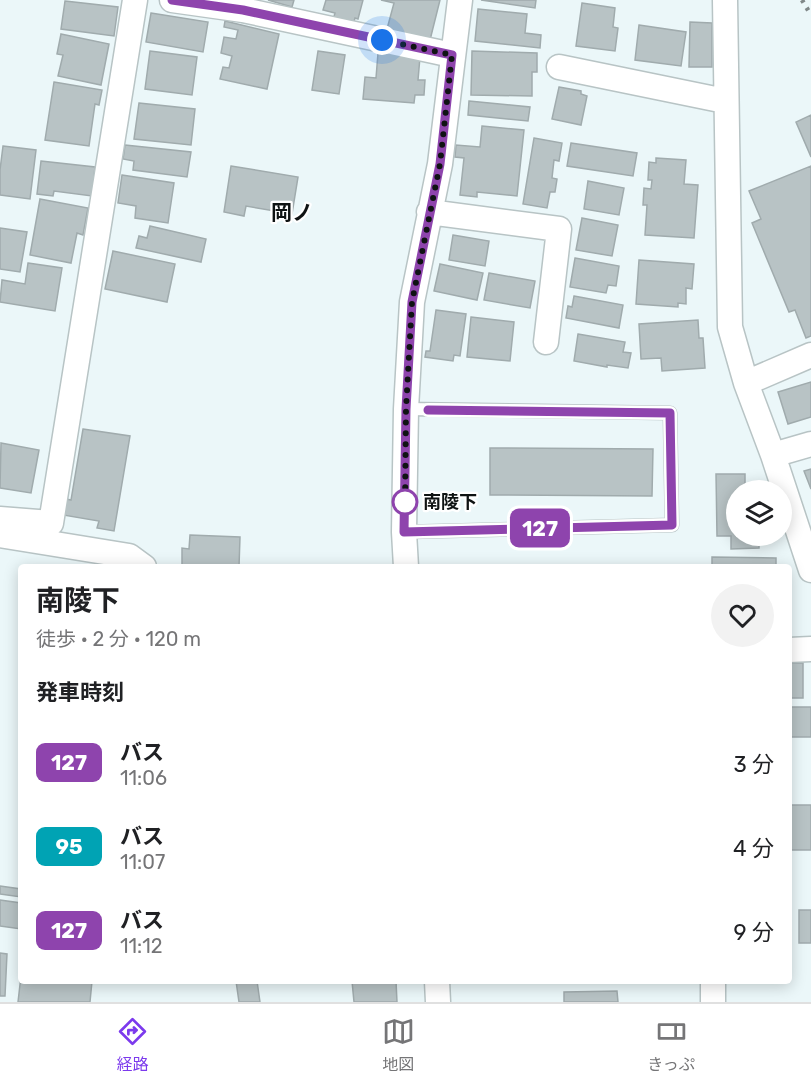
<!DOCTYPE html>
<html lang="ja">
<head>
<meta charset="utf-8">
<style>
	:root { --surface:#fff; --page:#f2f2f2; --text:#202124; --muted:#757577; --line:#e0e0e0; --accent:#7c3aed }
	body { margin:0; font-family:Rubik,"Noto Sans JP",sans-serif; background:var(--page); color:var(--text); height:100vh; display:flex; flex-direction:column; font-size:22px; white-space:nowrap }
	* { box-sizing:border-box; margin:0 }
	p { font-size:20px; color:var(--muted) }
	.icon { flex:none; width:33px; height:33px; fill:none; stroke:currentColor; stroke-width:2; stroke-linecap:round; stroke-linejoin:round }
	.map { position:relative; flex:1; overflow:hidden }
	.details { position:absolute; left:18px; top:564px; width:774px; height:420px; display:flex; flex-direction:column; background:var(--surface); border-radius:6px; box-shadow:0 3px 15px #0003 }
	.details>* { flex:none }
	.badge { padding:0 12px; border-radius:9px; font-size:21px; line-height:39px }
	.tools { position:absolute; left:726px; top:480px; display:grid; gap:12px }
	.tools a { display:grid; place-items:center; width:66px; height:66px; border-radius:50%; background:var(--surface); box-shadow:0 3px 15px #0003; font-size:30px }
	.you { position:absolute; width:30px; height:30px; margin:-15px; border:4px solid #fff; border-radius:50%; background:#1a73e8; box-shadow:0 0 0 9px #1a73e833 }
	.map>.badge { position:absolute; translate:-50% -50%; box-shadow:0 0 0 3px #fff }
	h2 { padding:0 18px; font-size:22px; line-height:54px }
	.round { display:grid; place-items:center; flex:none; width:63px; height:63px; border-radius:32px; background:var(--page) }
	.headline { display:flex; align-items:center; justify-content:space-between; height:102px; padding:0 18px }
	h1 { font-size:28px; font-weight:700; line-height:45px }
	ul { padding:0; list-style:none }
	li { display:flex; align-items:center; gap:18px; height:84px; padding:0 18px }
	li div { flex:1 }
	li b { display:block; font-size:22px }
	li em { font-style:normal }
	li .badge { min-width:66px; font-weight:700; text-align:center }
	.tabs { display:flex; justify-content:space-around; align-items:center; height:84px; border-top:2px solid var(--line); background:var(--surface); font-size:16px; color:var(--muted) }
	.tabs a { display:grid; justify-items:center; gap:3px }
	.tabs .selected { color:var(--accent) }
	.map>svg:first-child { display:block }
</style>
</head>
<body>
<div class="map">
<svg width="811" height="1002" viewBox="0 0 811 1002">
	<rect width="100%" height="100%" fill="#ebf7f9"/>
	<path fill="#b8c3c5" stroke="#a0abad" stroke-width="1.5" d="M 268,0 L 294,0 L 292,7 Z
		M 326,0 L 363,0 L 358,19 L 355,18 L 353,25 L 333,20 L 335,13 L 323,10 Z
		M 381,0 L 440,0 L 430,40 L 387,29 L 394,3 Z
		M 481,0 L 536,0 L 535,8 Z
		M 65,1 L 118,7 L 114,36 L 61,29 Z
		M 582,3 L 615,8 L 613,27 L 618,28 L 615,51 L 576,46 Z
		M 478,9 L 527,14 L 525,33 L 541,35 L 540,48 L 475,41 Z
		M 151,13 L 208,22 L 203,52 L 146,42 Z
		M 225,21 L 279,34 L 267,89 L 220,79 L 223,67 L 229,68 L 232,56 L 221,53 L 224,37 L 236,39 L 238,30 L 224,27 Z
		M 690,22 L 712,23 L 712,67 L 689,67 Z
		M 639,25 L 686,32 L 681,66 L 635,60 Z
		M 61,34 L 109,44 L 101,85 L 58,76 L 63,55 L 57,54 Z
		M 150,51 L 197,57 L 192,95 L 145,89 Z
		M 318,51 L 345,55 L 339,94 L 312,90 Z
		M 472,51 L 537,53 L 537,72 L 532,72 L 532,96 L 471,95 Z
		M 378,53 L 420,57 L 418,80 L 425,80 L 424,95 L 415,95 L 414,103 L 363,99 L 365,77 L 376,78 Z
		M 54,82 L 102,90 L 99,105 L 95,104 L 89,146 L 45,140 Z
		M 559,87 L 581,91 L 581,94 L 587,96 L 581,125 L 552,119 Z
		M 469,101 L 530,107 L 528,121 L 468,115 Z
		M 139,103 L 195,109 L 191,145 L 134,139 Z
		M 811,115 L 811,157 L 796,122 Z
		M 482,126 L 524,130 L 517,196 L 477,192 L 477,197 L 460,195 L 464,158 L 455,157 L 456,145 L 480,147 Z
		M 534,138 L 562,143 L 559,161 L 554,160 L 552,178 L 557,179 L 555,192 L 550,192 L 547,208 L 523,204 Z
		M 571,143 L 637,153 L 633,176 L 567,166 Z
		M 125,145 L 191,152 L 187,177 L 133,170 L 134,161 L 123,159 Z
		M 3,146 L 36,150 L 30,199 L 0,195 L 0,170 Z
		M 656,158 L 686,160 L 684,184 L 698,185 L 694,238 L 645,235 L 647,205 L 643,205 L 644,188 L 651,189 L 652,180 L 648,180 L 649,162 L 656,163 Z
		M 41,161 L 95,167 L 92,196 L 54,191 L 53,196 L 37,194 Z
		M 231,166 L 298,177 L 292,214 L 246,206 L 244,216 L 224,212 Z
		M 811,166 L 811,336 L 806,338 L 795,310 L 789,312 L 752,223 L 761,219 L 749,191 Z
		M 122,175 L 174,183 L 168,223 L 135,218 L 136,206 L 118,203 Z
		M 588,181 L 624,188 L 619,215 L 584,209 Z
		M 40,199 L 88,208 L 83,235 L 77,233 L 71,263 L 30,255 Z
		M 582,218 L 618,225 L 612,256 L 576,250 Z
		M 150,226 L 206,239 L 201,262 L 136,248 L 139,236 L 147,238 Z
		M 0,228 L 27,232 L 20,272 L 0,269 Z
		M 453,235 L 489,241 L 485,266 L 449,260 Z
		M 113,251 L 175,264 L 167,302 L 105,289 Z
		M 575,258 L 619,266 L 616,286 L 608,285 L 606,293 L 570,287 Z
		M 639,260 L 694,264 L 692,289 L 686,288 L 686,304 L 678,303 L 678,307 L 636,304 Z
		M 28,263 L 62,268 L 55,311 L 0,302 L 2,280 L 25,284 Z
		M 440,264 L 483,273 L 477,300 L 434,291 Z
		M 489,273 L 535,281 L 530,308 L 484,300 Z
		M 574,296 L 623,305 L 619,328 L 566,318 L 568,306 L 572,307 Z
		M 436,310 L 466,314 L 460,356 L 454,355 L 453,361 L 425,357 L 426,351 L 430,351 Z
		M 471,317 L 514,322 L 510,361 L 467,357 Z
		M 698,320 L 699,338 L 703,338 L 705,368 L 662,371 L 661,358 L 641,359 L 639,324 Z
		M 578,334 L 625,342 L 623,352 L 631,353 L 628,368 L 607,365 L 607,367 L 574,361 Z
		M 811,382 L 811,417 L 788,424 L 778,392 Z
		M 83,429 L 130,436 L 114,531 L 97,528 L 99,521 L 63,515 L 66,499 L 71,500 Z
		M 1,443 L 39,450 L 31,493 L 0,488 Z
		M 490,448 L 653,449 L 652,496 L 490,495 Z
		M 811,469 L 811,489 L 804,471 Z
		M 716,474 L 745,474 L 745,490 L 736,490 L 736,536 L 759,536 L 759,548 L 731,549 L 731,536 L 717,536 Z
		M 190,535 L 240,537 L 239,567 L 182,567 L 182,548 L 189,549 Z
		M 712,557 L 776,558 L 776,567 L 712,567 Z
		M 789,663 L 803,663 L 803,698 L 789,698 Z
		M 789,707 L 811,707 L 811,737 L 789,737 Z
		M 789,805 L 811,805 L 811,850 L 789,850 Z
		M 0,886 L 21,889 L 21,897 L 0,894 Z
		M 0,900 L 21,903 L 21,929 L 0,926 Z
		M 799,910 L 811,910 L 811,943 L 799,943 Z
		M 789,919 L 791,919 L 791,962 L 789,962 Z
		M 0,953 L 7,954 L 5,996 L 0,996 Z
		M 21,976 L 21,981 L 92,981 L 90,1002 L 18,1002 Z
		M 236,981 L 257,981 L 260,1002 L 239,1002 Z
		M 352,981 L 396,981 L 397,1002 L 354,1002 Z
		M 617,991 L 618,1002 L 564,1002 L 564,992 Z"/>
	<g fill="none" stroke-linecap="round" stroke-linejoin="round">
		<g stroke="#b8c4c5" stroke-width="15">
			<path id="service" d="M 404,532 L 672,525 L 670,413 L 406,409"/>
		</g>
		<g stroke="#b8c4c5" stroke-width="27">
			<path id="minor" d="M 172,0 L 243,10 L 452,55
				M 725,0 L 730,327 L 746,383 L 773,455 L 811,570
				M 559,67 L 725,101
				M 429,212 L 559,229 L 546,342
				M 746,383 L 811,355
				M 773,455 L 811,444
				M 0,519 L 51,523 L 135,0
				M 0,535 L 129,556 L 144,567
				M 406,567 L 404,532 L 406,409 L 412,302 L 440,164 L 460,0
				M 789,650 L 811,649
				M 437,981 L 438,1002
				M 713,981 L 713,1002"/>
		</g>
		<use href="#service" stroke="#fff" stroke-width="12"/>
		<use href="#minor" stroke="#fff" stroke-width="24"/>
		<path stroke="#808889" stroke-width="4.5" stroke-dasharray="3 6" stroke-linecap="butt" d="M 802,0 L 811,15"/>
	</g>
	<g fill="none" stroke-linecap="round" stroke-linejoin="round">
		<g stroke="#fff" stroke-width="14">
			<path id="line" d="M 172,0 L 243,10 L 452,55 L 440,164 L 412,302 L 406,409 L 404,532 L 672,525 L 670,413 L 428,410"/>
		</g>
		<use href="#line" stroke="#8e44ad" stroke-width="9"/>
		<path stroke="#0f1313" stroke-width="6" stroke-dasharray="0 10.8" d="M 382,40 L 452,55 L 440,164 L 412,302 L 406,409 L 405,511 L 405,502"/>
	</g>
	<circle fill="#fff" stroke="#8e44ad" stroke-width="3" cx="405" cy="502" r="12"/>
	<g text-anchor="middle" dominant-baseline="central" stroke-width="4.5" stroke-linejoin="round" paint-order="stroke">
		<g font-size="18" font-weight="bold" fill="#0f1313" stroke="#fff" text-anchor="start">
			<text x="423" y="502">南陵下</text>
		</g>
		<g font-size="21" font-weight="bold" fill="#0f1313" stroke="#fff">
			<text x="292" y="212">岡ノ</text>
		</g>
	</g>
</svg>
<div class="tools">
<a><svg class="icon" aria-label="layers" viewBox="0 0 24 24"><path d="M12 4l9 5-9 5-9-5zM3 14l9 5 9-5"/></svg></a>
</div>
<div class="you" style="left:382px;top:40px"></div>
<b class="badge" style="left:540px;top:528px;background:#8e44ad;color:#fff">127</b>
<section class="details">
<div class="headline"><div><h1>南陵下</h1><p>徒歩 · 2 分 · 120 m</p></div><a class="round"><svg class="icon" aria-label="heart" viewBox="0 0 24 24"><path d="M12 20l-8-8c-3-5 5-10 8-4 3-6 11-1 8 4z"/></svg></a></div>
<h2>発車時刻</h2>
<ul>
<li><span class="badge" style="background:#8e44ad;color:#fff">127</span><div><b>バス</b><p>11:06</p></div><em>3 分</em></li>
<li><span class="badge" style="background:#00a3b4;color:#fff">95</span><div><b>バス</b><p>11:07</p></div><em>4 分</em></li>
<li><span class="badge" style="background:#8e44ad;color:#fff">127</span><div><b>バス</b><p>11:12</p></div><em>9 分</em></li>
</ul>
</section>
</div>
<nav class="tabs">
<a class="selected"><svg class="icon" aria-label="directions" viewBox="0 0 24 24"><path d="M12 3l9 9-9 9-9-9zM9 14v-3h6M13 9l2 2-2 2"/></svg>経路</a>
<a><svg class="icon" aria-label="map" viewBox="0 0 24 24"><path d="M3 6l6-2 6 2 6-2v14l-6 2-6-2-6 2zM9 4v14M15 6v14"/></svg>地図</a>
<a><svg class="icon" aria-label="tickets" viewBox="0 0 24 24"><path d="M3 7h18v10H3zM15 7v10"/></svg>きっぷ</a>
</nav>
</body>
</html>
